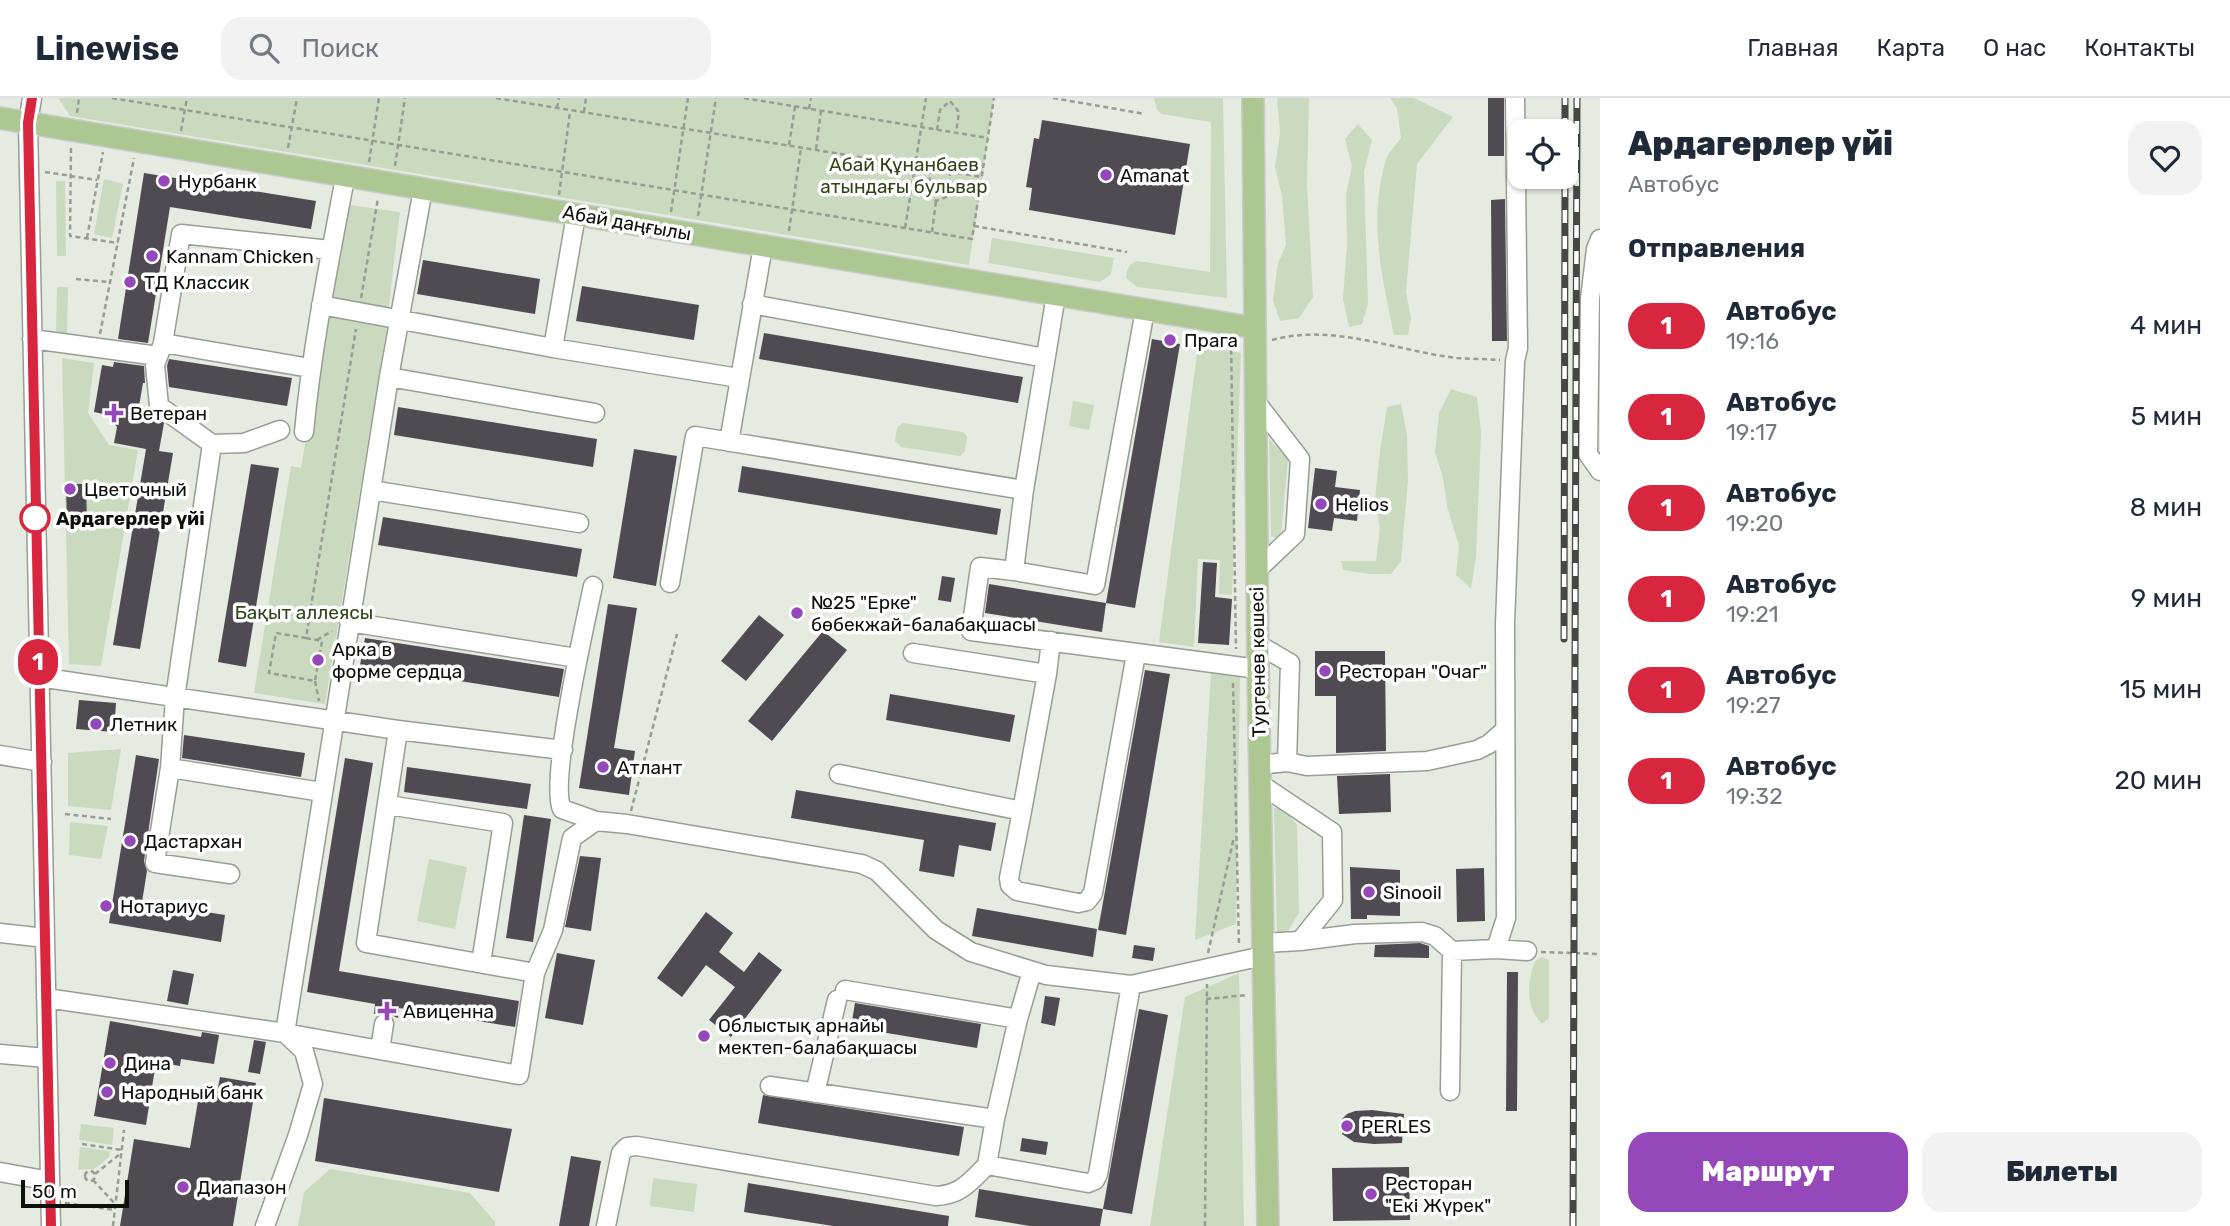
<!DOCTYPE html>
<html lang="ru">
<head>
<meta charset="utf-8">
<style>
	:root { --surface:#fff; --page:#f2f2f3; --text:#1f2937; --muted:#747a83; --line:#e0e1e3; --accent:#9448ba }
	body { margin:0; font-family:Rubik,sans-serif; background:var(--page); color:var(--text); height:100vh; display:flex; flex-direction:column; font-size:26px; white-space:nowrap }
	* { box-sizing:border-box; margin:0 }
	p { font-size:23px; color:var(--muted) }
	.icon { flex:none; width:38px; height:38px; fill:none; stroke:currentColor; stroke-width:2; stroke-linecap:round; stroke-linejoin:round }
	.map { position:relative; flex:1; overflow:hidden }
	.details { display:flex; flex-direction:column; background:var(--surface); width:630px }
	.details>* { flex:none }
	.badge { padding:0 14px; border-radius:23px; font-size:24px; line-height:46px }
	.fabs { position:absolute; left:1508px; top:21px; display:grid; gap:14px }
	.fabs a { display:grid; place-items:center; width:70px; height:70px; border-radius:14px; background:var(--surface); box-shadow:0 2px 5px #0004; font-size:35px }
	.scale { position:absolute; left:21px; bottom:18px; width:108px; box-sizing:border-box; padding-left:7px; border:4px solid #0d0f0b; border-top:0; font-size:19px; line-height:24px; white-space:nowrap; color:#0d0f0b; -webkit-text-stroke:5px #fff; paint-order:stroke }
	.map>.badge { position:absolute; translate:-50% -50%; box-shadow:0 0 0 4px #fff }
	h2 { padding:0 28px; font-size:26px; line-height:63px }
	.round { display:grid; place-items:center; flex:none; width:74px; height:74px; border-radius:21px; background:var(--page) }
	.summary { display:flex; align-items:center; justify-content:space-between; height:119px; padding:0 28px }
	h1 { font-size:33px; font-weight:800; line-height:52px }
	.action { display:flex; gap:14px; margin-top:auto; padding:14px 28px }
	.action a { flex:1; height:80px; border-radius:21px; background:var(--accent); color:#fff; font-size:28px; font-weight:800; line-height:80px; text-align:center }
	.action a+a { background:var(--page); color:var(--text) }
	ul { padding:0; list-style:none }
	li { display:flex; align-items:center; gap:21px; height:91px; padding:0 28px }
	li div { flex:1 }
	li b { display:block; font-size:26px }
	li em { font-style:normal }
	li .badge { min-width:77px; font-weight:700; text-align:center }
	header { display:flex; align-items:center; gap:42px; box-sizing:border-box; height:98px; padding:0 35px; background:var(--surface); border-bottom:2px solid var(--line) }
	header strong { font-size:33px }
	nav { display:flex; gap:38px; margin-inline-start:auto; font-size:24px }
	.search { width:490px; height:63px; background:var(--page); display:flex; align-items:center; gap:18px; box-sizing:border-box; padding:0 24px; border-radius:21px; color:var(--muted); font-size:26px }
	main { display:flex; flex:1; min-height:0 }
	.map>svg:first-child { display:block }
</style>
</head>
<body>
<header>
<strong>Linewise</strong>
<div class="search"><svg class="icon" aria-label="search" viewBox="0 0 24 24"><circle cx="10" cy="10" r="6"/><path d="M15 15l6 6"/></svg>Поиск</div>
<nav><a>Главная</a><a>Карта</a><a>О нас</a><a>Контакты</a></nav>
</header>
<main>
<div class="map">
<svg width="1600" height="1128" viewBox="0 0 1600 1128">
	<rect width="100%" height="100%" fill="#e5ebe1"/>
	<path fill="#cadabe" d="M 58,0 L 994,0 L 969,167 L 70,18 Z
		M 1154,0 L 1223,0 L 1227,200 L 1137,189 L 1126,180 C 1127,171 1128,166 1137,163 L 1210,174 L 1211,24 L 1162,16 L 1157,12 Z
		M 1277,0 L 1309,0 L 1307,87 L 1313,199 L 1299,220 L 1280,223 L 1273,202 L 1278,165 L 1286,147 L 1282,98 L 1275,69 L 1280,35 Z
		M 1390,0 L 1414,0 L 1453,19 L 1417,66 L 1406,194 L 1411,220 L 1408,237 L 1394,237 C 1382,180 1368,120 1386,62 C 1388,54 1396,47 1401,40 L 1397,10 Z
		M 1358,26 L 1372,42 L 1364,74 L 1368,206 L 1362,226 L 1349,229 L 1343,201 L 1347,147 L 1346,97 L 1352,68 L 1345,41 Z
		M 104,81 L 123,86 L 112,140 L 94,136 Z
		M 56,83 L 65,83 L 66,158 L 57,158 Z
		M 342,106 L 400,114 L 388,215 L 339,205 L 326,195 Z
		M 992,140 L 1114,160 L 1111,176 L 1100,184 L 988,165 Z
		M 57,189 L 68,189 L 67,240 L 56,239 Z
		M 326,218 L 387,228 L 325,606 L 254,595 L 291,368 L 301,370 Z
		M 1198,248 L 1241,255 L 1232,497 L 1219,496 L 1220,462 L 1198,461 L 1194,549 L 1159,544 Z
		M 62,260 L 94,265 L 88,315 L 109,347 L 138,352 L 101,568 L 69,566 Z
		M 1451,291 L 1477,299 L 1481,334 L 1476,460 L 1471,491 L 1456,477 L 1459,448 L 1447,408 L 1443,380 L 1435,354 L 1439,315 Z
		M 1073,303 L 1094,307 L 1089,332 L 1069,328 Z
		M 1401,306 L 1407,337 L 1408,382 L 1401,463 L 1391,476 L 1370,476 L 1343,472 L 1341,463 L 1376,463 L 1380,430 L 1375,401 L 1380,353 L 1387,309 Z
		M 903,325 L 963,334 L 967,339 L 965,353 L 960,358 L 901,349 L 895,343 L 897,330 Z
		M 1269,341 L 1288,361 L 1281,437 L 1277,440 L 1271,438 Z
		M 1211,575 L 1240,577 L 1236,826 L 1195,842 Z
		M 121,651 L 111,712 L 68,708 L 68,655 Z
		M 1274,710 L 1283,710 L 1297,727 L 1299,815 L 1286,836 L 1277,835 Z
		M 70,724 L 108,728 L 101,761 L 69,757 Z
		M 429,761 L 467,769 L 455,831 L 417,823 Z
		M 1542,859 L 1549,862 L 1549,920 L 1542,926 C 1525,909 1527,884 1535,863 Z
		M 1239,875 L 1244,1128 L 1150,1128 L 1185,899 Z
		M 81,1026 L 114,1030 L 112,1047 L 79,1042 Z
		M 80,1049 L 110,1053 L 109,1059 L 94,1071 L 78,1072 Z
		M 330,1071 L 470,1095 L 495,1124 L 495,1128 L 298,1128 L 304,1094 Z
		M 653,1080 L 697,1086 L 694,1114 L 650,1108 Z"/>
	<path fill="#504b53" d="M 1488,0 L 1504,0 L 1504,58 L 1488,58 Z
		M 1042,22 L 1190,46 L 1175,137 L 1029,112 L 1032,90 L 1026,89 L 1034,40 L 1039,41 Z
		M 144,75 L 316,103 L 311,131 L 170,109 L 148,245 L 118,241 Z
		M 1505,101 L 1507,243 L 1492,243 L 1491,102 Z
		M 423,162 L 540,181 L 535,216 L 417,196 Z
		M 582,188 L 699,207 L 694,242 L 576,223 Z
		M 764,235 L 1023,279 L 1018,305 L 759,261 Z
		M 1152,241 L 1180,246 L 1135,510 L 1106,505 Z
		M 169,261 L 292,280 L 287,308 L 169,289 L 167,268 Z
		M 114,264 L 144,268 L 145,285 L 143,285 L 139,308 L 146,319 L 158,321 L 164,325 L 159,353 L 173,355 L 140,551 L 113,547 L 146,351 L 114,345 L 117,329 L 108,317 L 94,314 L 102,267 L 113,269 Z
		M 398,309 L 597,341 L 593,369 L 394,337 Z
		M 634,351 L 677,358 L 656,488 L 613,480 Z
		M 251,366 L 279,370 L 246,569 L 218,564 Z
		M 742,368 L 1001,411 L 997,437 L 738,394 Z
		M 1315,370 L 1337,373 L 1335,389 L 1360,392 L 1357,423 L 1334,420 L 1332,433 L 1308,430 Z
		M 66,386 L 86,386 L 87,425 L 67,425 Z
		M 383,419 L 582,451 L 577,479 L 378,447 Z
		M 1203,464 L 1217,465 L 1215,499 L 1232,501 L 1229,547 L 1198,545 Z
		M 942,478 L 955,480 L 951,504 L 938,502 Z
		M 989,486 L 1106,505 L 1102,534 L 985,515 Z
		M 608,506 L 637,510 L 614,650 L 635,653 L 629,697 L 579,690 Z
		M 759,517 L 784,537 L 746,583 L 721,563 Z
		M 823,533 L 847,552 L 772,643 L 748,623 Z
		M 365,540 L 564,571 L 559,599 L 360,567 Z
		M 1315,553 L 1385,553 L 1386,653 L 1336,655 L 1336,598 L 1315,598 Z
		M 1145,572 L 1170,576 L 1126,837 L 1098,832 Z
		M 890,596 L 1015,617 L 1010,644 L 886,622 Z
		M 79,602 L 116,605 L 114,634 L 76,631 Z
		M 184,637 L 305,655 L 301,679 L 182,660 Z
		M 136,657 L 159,661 L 144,763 L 147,773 L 142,804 L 225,817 L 221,844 L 109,825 Z
		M 345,660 L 373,665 L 339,873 L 519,903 L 515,929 L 399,910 L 398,920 L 386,915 L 374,916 L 375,906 L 307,894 Z
		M 407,669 L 531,686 L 527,711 L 404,694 Z
		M 1390,676 L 1391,714 L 1339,716 L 1337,678 Z
		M 796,692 L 996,725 L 991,753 L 959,747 L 954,779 L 919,773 L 924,742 L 791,720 Z
		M 524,717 L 551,721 L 533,844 L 506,840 Z
		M 580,758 L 601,760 L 591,833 L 565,829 Z
		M 1350,769 L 1400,772 L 1400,818 L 1367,817 L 1367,821 L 1351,821 Z
		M 1484,770 L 1485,823 L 1457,824 L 1456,771 Z
		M 977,810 L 1097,831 L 1093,859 L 972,838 Z
		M 706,814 L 733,835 L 719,854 L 744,874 L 759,854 L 782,872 L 731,939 L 709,922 L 735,889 L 706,867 L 682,899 L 657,880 Z
		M 1420,845 L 1429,848 L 1429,860 L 1374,859 L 1375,847 Z
		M 1134,847 L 1155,850 L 1153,863 L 1132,860 Z
		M 557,855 L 595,862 L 583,927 L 545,920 Z
		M 173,872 L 194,876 L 188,907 L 167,903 Z
		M 1507,874 L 1518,874 L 1517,1013 L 1506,1013 Z
		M 1045,898 L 1060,900 L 1055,928 L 1041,925 Z
		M 855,905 L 981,926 L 977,950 L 851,929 Z
		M 1139,911 L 1168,917 L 1132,1116 L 1103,1111 Z
		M 110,923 L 201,939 L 202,934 L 219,937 L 214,966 L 181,961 L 180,968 L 156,964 L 146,1027 L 94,1018 Z
		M 254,942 L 266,944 L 260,976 L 248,974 Z
		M 220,979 L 256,985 L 233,1128 L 120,1128 L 134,1041 L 190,1050 L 199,997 L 216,1000 Z
		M 763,997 L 964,1029 L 959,1058 L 758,1025 Z
		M 324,1000 L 512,1031 L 499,1094 L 315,1063 Z
		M 1372,1012 L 1404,1016 L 1402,1045 L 1374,1046 L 1354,1044 L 1342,1036 L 1342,1021 L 1347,1016 L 1355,1013 Z
		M 1022,1040 L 1048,1044 L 1046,1057 L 1020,1053 Z
		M 571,1058 L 601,1063 L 589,1128 L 559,1128 Z
		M 1409,1069 L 1410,1122 L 1333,1123 L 1332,1070 Z
		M 748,1085 L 949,1118 L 948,1128 L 833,1128 L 744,1114 Z
		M 979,1091 L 1103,1111 L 1100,1128 L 1030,1128 L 975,1119 Z"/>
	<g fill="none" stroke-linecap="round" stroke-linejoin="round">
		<g stroke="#989e94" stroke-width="21">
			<path id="minor" d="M 32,0 L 28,25 L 51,1128
				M 1600,141 L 1596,151 L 1590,201 L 1588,356 L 1600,373
				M 1056,197 L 1024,392 L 1014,473 L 980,469 L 971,533 L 1258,571
				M 752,206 L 1045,260
				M 321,207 L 553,250 L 739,280
				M 32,241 L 158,258
				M 163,245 L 310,270
				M 553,250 L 576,117
				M 389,279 L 595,315
				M 1256,304 L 1300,361 L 1295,436 L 1257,472
				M 280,332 L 244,345 L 212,346 L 159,308 L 155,267 L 163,245 L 181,136 L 330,152
				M 304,334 C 312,248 329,165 345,80
				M 729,344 L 763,148
				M 212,346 L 175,600 L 170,670 L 155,765 L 230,776
				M 371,392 L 579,425
				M 1014,473 L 1095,487 L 1145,212
				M 670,485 L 695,338 L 1024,392
				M 593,488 C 585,525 549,685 562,711 L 596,723 L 627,726 L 862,766 L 877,773 L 936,832 L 971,854 L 1046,877 L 1131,887 L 1263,858
				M 349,524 L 577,560
				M 1257,546 L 1290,565 L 1287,664 L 1259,667
				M 913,555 L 1047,576
				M 39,579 L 398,632 L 563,652
				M 398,632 L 366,845 L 535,875
				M 0,657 L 42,664
				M 1287,664 L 1307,668 L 1427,663 L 1477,652 L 1489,646 L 1505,632
				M 170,670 L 322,694
				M 839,676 L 1022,713 L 1047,576 L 1051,543
				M 1260,686 L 1332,734 L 1333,802 L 1300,843 L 1263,845
				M 388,707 L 503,725 L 481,865
				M 1022,713 L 1009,780 L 1010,787 L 1017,793 L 1078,805 L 1087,803 L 1093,795 L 1136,556
				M 0,835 L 45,840
				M 1300,843 L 1355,836 L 1422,834 L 1435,838 L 1452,853 L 1496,851 L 1527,853
				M 1496,851 L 1506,820 L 1505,526 L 1515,263 L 1518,250 L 1515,0
				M 845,892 L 1018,921
				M 46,900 L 285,935 L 519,977 L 535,875 L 553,832 L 572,740 L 596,723
				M 380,952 L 384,926
				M 0,956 L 47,960
				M 770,988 L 995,1021 L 1018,921 L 1032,873
				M 1450,993 L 1452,853
				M 815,995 L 837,902
				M 995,1021 L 987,1067 L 1088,1085 L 1095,1082 L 1098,1076 L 1131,887
				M 0,1074 L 50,1083
				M 265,1128 L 298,1037 L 313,986 L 304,953 L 285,935 L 389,279 L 423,91
				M 606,1128 L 621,1055 L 627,1049 L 637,1048 L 936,1098 C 961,1097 971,1083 987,1067"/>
		</g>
		<g stroke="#cacac9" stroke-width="24">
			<path id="major" d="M 1253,0 L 1258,571 L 1268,1128
				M 0,20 L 1255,230"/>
		</g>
		<path stroke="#989c95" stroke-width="2.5" stroke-dasharray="5 3.5" stroke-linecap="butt" d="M 112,0 L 972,141 L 994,0
			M 496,0 L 982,79
			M 744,0 L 988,40
			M 1053,0 L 1145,16
			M 557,10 L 559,0
			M 809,11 L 811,0
			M 584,14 L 586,0
			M 77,15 L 79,0
			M 937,32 L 940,12 L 950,3 L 959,14 L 956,35
			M 181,33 L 187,0
			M 789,47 L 795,9
			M 71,50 L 70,138 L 118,145
			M 288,50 L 297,0
			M 816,51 L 821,13
			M 369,64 L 379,0
			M 395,68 L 405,0
			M 931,71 L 928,96 L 936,103 L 946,99 L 950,76
			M 45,74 L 97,82
			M 559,97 L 570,14
			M 671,114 L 688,0
			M 698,118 L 716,0
			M 974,128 L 1127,154
			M 905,130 L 926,0
			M 789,133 L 801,50
			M 932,134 L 936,103
			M 87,140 L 103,54
			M 76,181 L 110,184
			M 361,200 L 378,100
			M 100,236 L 134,60
			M 1272,242 C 1333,225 1396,253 1457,260 C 1471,261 1486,261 1500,262
			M 1231,243 L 1236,551
			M 306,540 L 322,543 L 315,583 L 269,575 L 276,535 L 306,540 L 356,231
			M 317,542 L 332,533
			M 315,583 L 319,603
			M 1233,585 L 1239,848
			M 631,713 L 677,536
			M 65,716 L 111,721
			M 1541,854 L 1600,856
			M 1208,855 L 1234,739
			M 1206,901 L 1248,897
			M 82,1046 L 122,1052
			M85 1078a5 5 0 1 1 10 0a5 5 0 1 1-10 0Z
			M 95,1076 L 120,1056
			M 93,1082 L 116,1107
			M 65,1105 L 115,1112
			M 113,1128 L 124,1032
			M 1205,1128 L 1207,886"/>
		<use href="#minor" stroke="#fff" stroke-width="18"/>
		<use href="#major" stroke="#acc792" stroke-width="21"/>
		<g stroke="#444742" stroke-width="7">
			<path id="rail" d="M 1565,33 L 1565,0
				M 1564,541 L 1565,79
				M 1573,1128 L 1577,0"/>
		</g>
		<use href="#rail" stroke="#fff" stroke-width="4.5" stroke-dasharray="13" stroke-linecap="butt"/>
	</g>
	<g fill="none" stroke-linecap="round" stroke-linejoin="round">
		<g stroke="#fff" stroke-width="16">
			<path id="line" d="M 32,0 L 28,25 L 51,1128"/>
		</g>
		<use href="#line" stroke="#d7263d" stroke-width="10"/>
	</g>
	<g fill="#9448ba" stroke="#fff" stroke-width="2.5">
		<circle cx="1106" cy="77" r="7"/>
		<circle cx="164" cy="83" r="7"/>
		<circle cx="152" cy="158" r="7"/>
		<circle cx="130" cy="184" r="7"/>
		<circle cx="1170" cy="242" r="7"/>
		<path d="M110.5 304.5h7v7h7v7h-7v7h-7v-7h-7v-7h7z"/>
		<circle cx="70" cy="391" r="7"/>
		<circle cx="1321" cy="406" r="7"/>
		<circle cx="797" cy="515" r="7"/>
		<circle cx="318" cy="562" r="7"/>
		<circle cx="1325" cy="573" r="7"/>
		<circle cx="96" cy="626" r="7"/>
		<circle cx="603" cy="669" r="7"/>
		<circle cx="130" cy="743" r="7"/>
		<circle cx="1369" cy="794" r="7"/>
		<circle cx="106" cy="808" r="7"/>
		<path d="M383.5 902.5h7v7h7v7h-7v7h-7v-7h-7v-7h7z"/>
		<circle cx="704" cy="938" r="7"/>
		<circle cx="110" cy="965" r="7"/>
		<circle cx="107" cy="994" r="7"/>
		<circle cx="1347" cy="1028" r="7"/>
		<circle cx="183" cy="1089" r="7"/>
		<circle cx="1371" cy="1096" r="7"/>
	</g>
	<circle fill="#fff" stroke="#d7263d" stroke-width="3.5" cx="35" cy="420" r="14"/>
	<g text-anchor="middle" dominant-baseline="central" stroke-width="7" stroke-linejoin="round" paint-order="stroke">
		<g font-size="19" fill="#2f4519" stroke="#fff">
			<text x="904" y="66">Абай Құнанбаев<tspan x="904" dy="22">атындағы бульвар</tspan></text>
			<text x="304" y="514">Бақыт аллеясы</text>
		</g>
		<g font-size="19" fill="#0d0f0b" stroke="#fff" text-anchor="start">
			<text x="1120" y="77">Amanat</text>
			<text x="178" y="83">Нурбанк</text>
			<text x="166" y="158">Kannam Chicken</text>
			<text x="144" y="184">ТД Классик</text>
			<text x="1184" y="242">Прага</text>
			<text x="130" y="315">Ветеран</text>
			<text x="84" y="391">Цветочный</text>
			<text x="1335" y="406">Helios</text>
			<text x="811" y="504">№25 "Ерке"<tspan x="811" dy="22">бөбекжай-балабақшасы</tspan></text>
			<text x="332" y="551">Арка в<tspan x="332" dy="22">форме сердца</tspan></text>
			<text x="1339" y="573">Ресторан "Очаг"</text>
			<text x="110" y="626">Летник</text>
			<text x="617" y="669">Атлант</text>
			<text x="144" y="743">Дастархан</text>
			<text x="1383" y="794">Sinooil</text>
			<text x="120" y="808">Нотариус</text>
			<text x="403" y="913">Авиценна</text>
			<text x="718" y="927">Облыстық арнайы<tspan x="718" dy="22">мектеп-балабақшасы</tspan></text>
			<text x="124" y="965">Дина</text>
			<text x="121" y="994">Народный банк</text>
			<text x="1361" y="1028">PERLES</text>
			<text x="1385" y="1085">Ресторан<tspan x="1385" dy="22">"Екi Жүрек"</tspan></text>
			<text x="197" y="1089">Диапазон</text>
		</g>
		<g font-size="19" fill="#0d0f0b" stroke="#fff">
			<text transform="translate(627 125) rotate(10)">Абай даңғылы</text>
			<text transform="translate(1258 564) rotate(-91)">Тургенев көшесі</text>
		</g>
		<g font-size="19" font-weight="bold" fill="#0d0f0b" stroke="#fff" text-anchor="start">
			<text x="56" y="420">Ардагерлер үйі</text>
		</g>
	</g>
</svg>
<div class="fabs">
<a><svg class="icon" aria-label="locate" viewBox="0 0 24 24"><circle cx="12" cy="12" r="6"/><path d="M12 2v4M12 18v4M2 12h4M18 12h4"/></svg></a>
</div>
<div class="scale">50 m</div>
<b class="badge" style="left:38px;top:564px;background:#d7263d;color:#fff">1</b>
</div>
<section class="details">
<div class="summary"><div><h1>Ардагерлер үйі</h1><p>Автобус</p></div><a class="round"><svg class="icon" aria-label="heart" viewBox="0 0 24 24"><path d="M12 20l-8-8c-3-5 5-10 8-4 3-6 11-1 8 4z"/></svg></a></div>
<h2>Отправления</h2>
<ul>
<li><span class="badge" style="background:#d7263d;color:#fff">1</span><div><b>Автобус</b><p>19:16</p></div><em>4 мин</em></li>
<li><span class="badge" style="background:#d7263d;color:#fff">1</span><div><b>Автобус</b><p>19:17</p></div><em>5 мин</em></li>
<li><span class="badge" style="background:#d7263d;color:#fff">1</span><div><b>Автобус</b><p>19:20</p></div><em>8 мин</em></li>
<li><span class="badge" style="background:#d7263d;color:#fff">1</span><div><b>Автобус</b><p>19:21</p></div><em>9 мин</em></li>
<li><span class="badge" style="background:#d7263d;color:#fff">1</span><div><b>Автобус</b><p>19:27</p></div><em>15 мин</em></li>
<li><span class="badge" style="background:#d7263d;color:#fff">1</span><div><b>Автобус</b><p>19:32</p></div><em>20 мин</em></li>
</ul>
<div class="action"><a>Маршрут</a><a>Билеты</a></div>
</section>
</main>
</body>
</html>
